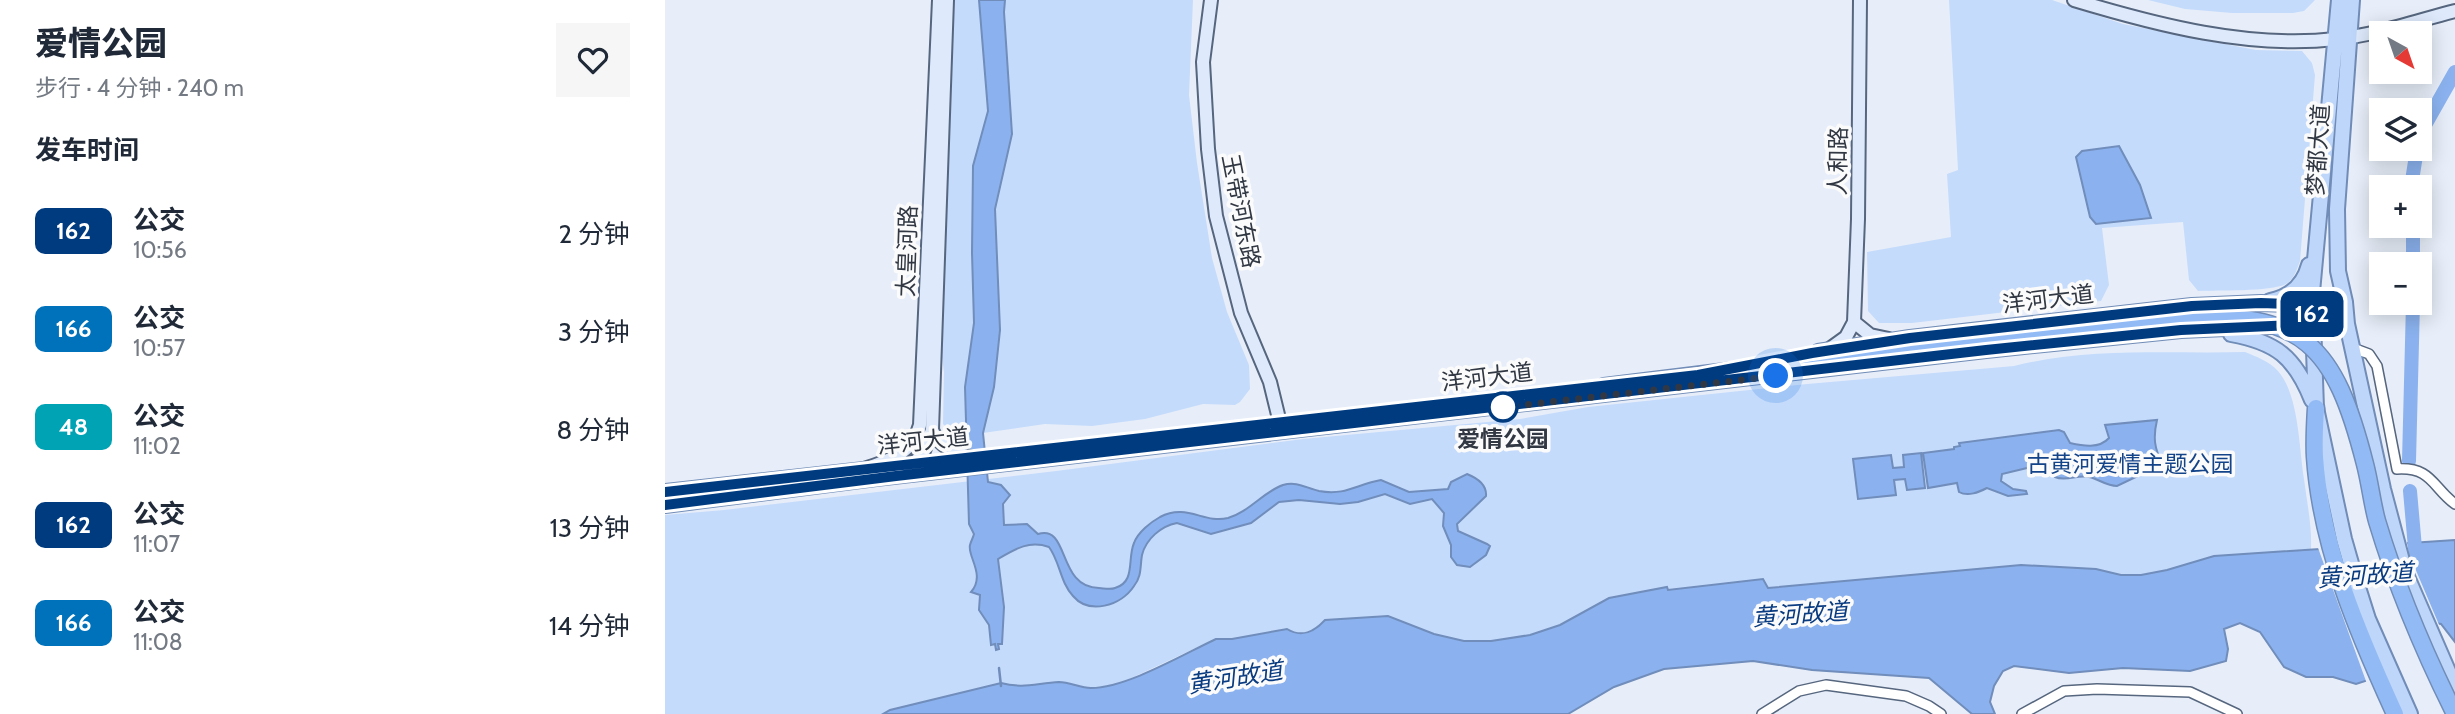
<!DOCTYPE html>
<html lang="zh">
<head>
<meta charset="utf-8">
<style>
	:root { --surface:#fff; --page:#f6f6f7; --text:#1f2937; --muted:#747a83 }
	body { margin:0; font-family:Cabin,"Noto Sans SC",sans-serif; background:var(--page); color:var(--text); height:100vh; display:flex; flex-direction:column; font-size:26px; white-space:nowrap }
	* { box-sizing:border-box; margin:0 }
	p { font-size:23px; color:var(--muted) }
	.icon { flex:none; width:38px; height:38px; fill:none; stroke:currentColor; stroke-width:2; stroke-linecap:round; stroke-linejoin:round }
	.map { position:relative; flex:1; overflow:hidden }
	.drawer { display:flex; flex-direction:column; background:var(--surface); width:665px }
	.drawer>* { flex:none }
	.badge { padding:0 14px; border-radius:10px; font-size:24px; line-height:46px }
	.needle { width:46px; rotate:140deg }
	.tools { position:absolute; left:1704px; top:21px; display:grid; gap:14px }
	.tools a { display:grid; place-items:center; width:63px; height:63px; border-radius:0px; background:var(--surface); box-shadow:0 4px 18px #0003; font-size:35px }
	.you { position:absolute; width:35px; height:35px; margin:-18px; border:5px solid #fff; border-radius:50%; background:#1a73e8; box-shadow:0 0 0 10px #1a73e833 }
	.map>.badge { position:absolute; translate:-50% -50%; box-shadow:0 0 0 4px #fff }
	h2 { padding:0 35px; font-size:26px; line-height:63px }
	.round { display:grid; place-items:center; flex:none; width:74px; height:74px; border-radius:0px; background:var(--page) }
	.headline { display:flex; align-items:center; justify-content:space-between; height:119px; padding:0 35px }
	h1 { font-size:33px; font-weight:800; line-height:52px }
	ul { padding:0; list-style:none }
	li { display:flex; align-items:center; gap:21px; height:98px; padding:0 35px }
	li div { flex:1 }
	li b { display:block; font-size:26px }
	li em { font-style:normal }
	li .badge { min-width:77px; font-weight:700; text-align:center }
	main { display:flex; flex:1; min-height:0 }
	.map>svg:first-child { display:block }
</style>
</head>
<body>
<main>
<section class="drawer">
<div class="headline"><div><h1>爱情公园</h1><p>步行 · 4 分钟 · 240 m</p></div><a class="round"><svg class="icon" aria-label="heart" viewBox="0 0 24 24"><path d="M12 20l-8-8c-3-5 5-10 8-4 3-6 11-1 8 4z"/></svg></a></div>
<h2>发车时间</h2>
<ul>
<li><span class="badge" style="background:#003b80;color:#fff">162</span><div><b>公交</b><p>10:56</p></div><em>2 分钟</em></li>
<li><span class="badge" style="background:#0072bc;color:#fff">166</span><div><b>公交</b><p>10:57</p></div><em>3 分钟</em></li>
<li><span class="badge" style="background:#00a3b4;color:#fff">48</span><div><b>公交</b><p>11:02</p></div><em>8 分钟</em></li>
<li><span class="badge" style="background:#003b80;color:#fff">162</span><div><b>公交</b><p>11:07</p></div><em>13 分钟</em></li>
<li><span class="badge" style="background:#0072bc;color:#fff">166</span><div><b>公交</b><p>11:08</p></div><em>14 分钟</em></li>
</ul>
</section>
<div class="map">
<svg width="1790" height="714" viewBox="0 0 1790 714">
	<rect width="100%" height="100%" fill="#e7eef9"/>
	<path fill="#c5dbfb" d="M 286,0 L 314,0 L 323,111 L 308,166 L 307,253 L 309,323 L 301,383 L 300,434 L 283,429 L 278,424 L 279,372 L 275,342 Z
		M 340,0 L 528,0 L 524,95 L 532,163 L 547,258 L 562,312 L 584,365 L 585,389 L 575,402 L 570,405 L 538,404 L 480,419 L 427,426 L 380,424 L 318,433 L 329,387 L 335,330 L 330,209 L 347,134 L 339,12 Z
		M 1284,0 L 1387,0 L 1458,24 L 1591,50 L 1637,51 L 1647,63 L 1650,75 L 1635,261 C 1632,269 1629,279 1621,284 C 1605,292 1552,290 1533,291 L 1524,280 L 1518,222 L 1437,228 L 1444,285 L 1436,301 L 1247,323 L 1214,323 L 1203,311 L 1202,252 L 1286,237 L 1282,174 L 1293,170 Z
		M 1483,0 L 1650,0 L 1639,11 L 1628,13 L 1567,13 L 1520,9 Z
		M 1580,352 C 1592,357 1604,361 1613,371 C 1634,395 1634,448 1639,479 C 1642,503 1647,525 1646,549 L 1549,556 L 1502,570 L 1476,575 L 1456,575 L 1431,569 L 1356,565 L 1103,588 L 1097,579 L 1002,590 L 1002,587 L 944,598 L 895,625 L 865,635 L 826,641 L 799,641 L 769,634 L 723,616 L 661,620 C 649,632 637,638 622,629 L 567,639 L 550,639 L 458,682 L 440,686 L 425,688 L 399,682 L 354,688 L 336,683 L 226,710 L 218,714 L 0,714 L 0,515 L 59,510 L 391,471 L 638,439 L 855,419 L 923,407 L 1142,384 L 1349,366 C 1424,347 1504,354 1580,352 Z"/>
	<path fill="#8bb2ee" stroke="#708dbb" stroke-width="2" d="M 314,0 L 340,0 L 339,12 L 347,134 L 330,209 L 335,330 L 329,387 L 318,433 L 323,482 L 336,485 L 345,495 L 338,504 L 339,525 L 362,524 L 373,534 C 405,524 392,588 434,588 C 438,588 445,590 450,588 C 471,582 462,559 469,543 C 473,532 486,522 495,517 C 522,503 539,524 563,518 C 584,512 598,492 618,485 C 632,481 641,488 654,491 C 681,496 692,484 716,480 L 744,492 L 783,489 L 786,482 L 802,474 C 812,478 822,484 821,496 L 792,524 L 793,531 L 822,544 L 825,546 L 821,555 L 805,567 L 792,565 L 786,557 L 786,545 L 778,526 L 779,513 L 767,499 L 745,504 L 720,494 L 693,502 L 675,504 L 634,500 L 614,502 L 586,523 L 546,534 L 512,523 C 496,526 481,539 477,555 C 475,566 477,576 469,586 C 456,606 424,615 408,596 C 395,582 395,562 384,547 C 364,540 350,549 333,559 L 339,607 L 337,644 L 333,644 L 334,649 L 331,650 L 330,644 L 326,645 L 324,625 L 314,610 L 315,595 L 306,592 C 321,575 302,556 305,545 C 306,541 308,538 309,534 L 304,524 L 300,387 L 309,323 L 307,253 L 308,166 L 323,111 Z
		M 1454,146 L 1475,185 L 1486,218 L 1431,224 L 1425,217 L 1411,157 L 1417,151 Z
		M 1492,420 C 1488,437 1489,449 1498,464 L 1452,486 C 1441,486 1434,479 1424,477 C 1413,474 1401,482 1390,477 L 1391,467 L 1379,459 L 1362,468 L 1337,474 L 1336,481 L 1348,489 L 1361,491 L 1362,494 L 1343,496 L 1322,488 C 1314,492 1303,497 1294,492 L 1292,483 L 1263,488 L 1258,453 L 1289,449 L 1289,447 L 1295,446 L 1294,443 L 1394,430 L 1399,432 L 1405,443 C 1418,446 1434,449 1444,438 L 1440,425 Z
		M 1256,453 L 1260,488 L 1242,490 L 1240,479 L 1229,480 L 1231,495 L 1193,499 L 1188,459 L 1226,455 L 1228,468 L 1239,467 L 1238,455 Z
		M 1790,540 L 1790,642 L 1776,624 L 1733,618 L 1722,674 L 1691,684 L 1668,677 L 1641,677 L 1619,667 L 1595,632 L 1575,623 L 1559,629 L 1563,649 L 1561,661 L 1525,671 L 1458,668 L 1404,673 L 1349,666 L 1338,671 L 1329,686 L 1325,702 L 1330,714 L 1307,714 L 1264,678 L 1147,670 L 1088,661 L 999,669 L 949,687 L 903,714 L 218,714 L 225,710 L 336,683 C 358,689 372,683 394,682 C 405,682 415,688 426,688 C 461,688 517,655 551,639 L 567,639 L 622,629 C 637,638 649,632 660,620 L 723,616 L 769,634 L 799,641 L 826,641 L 865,635 L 895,625 L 944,598 L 1002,587 L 1003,590 L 1098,579 L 1103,588 L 1356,565 L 1431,569 L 1456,575 L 1476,575 L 1502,570 L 1549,556 Z"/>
	<path fill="#e7eef9" d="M 1741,539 L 1747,561 L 1775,627 L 1737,622 L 1751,655 L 1747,670 L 1702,684 L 1652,545 Z"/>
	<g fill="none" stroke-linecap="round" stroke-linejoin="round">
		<path stroke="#708dbb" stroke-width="2.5" d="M 334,668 L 336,686"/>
		<path stroke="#8bb2ee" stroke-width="14" d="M 1755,139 L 1760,125 L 1790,72
			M 1746,187 L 1752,149
			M 1748,226 L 1748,264
			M 1744,461 L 1748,303
			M 1745,491 L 1751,559"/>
		<g stroke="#56667e" stroke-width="12">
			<path id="street" d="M 1688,348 L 1704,354 L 1712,366 L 1732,469 C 1767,467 1767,487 1790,504
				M 1097,714 L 1134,691 L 1161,685 L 1241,696 L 1264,706 L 1276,714
				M 1357,714 L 1399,691 L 1432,689 L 1525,692 L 1572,714"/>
		</g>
		<g stroke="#56667e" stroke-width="16">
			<path id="secondary" d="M 282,0 L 267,430 C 274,447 291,453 308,458
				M 546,0 L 538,62 L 543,149 L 551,216 L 576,313 L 605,382 L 615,423
				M 1409,0 C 1492,25 1584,49 1671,39 C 1711,35 1751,21 1790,11
				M 1189,322 L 1193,219 L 1195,0
				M 1163,350 L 1181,337 L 1189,322 L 1205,335 L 1224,339
				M 196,470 C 221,462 248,454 255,425 L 274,0
				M 232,476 L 257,456 L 267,430"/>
		</g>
		<g stroke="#708cb7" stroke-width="18">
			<path id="primary" d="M 1674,0 L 1647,292 L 1651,408 L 1679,539 L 1691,581 L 1703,619 L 1745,714
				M 1687,0 L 1672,209 L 1673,271 L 1680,302 L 1682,324 L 1718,489 L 1740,572 L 1790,687
				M 1605,301 C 1625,297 1639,284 1644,265
				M 1566,334 C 1611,342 1630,357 1647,400
				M 1153,352 L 1245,338 L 1527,306 L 1596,303 L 1647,305 L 1680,302
				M 939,386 L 1068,370
				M 0,492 L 199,470
				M 0,505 L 211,478 L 1321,350 L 1516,330 L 1648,324 L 1682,324"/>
		</g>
		<g stroke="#708cb7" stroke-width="19">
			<path id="highway" d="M 1059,372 L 1157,359
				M 1651,408 C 1650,425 1649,441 1650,457 C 1656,547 1693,633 1730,714"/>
		</g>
		<use href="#street" stroke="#fff" stroke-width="9"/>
		<use href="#secondary" stroke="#deeafc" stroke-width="12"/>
		<use href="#primary" stroke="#bed6f9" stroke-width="14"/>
		<use href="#highway" stroke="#92baf5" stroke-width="16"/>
		<g stroke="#708cb7" stroke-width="19" stroke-linecap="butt">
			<path id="highway-bridge" d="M 1157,359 L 1513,318 C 1639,310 1670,346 1700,464 C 1705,483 1707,503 1712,521 C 1732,588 1759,652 1790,714"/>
		</g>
		<use href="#highway-bridge" stroke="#92baf5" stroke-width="16"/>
	</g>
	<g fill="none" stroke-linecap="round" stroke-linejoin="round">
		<g stroke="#fff" stroke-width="16">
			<path id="line" d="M 0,492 L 1033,375 L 1147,353 L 1245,338 L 1527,306 L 1596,303 L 1647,305 L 1648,324 L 1516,330 L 1321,350 L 231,476 L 0,505"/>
		</g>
		<use href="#line" stroke="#003b80" stroke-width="10"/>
		<path stroke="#313843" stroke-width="7" stroke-dasharray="0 12.6" d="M 838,407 L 832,408 L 1111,376"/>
	</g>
	<circle fill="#fff" stroke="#003b80" stroke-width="3.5" cx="838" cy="407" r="14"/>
	<g text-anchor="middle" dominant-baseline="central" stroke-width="7" stroke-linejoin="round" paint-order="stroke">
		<g font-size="23" fill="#313843" stroke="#fbfbfb">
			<text transform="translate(1653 150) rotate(-86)">梦都大道</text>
			<text transform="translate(1173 161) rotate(-89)">人和路</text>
			<text transform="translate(576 211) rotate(79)">玉带河东路</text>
			<text transform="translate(242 251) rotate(-88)">太皇河路</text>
			<text transform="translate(1383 299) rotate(-7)">洋河大道</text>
			<text transform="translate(822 377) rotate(-7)">洋河大道</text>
			<text transform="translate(258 441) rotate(-6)">洋河大道</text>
		</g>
		<g font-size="23" font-weight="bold" fill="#313843" stroke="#fbfbfb">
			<text x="838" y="439">爱情公园</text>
		</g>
		<g font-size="23" fill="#134389" stroke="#fbfbfb">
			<text x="1465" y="464">古黄河爱情主题公园</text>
		</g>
		<g font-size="24" font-style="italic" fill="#093b80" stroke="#fbfbfb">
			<text transform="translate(1700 575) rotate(-4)">黄河故道</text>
			<text transform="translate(1135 614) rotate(-4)">黄河故道</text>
			<text transform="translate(570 677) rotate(-9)">黄河故道</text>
		</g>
	</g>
</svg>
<div class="tools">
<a><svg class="needle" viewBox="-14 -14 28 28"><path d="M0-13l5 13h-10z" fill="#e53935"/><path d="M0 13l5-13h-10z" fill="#747a83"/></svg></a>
<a><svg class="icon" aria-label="layers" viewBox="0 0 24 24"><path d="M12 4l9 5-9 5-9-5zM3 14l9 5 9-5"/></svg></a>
<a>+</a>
<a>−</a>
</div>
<div class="you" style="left:1111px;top:376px"></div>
<b class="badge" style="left:1647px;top:314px;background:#003b80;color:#fff">162</b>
</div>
</main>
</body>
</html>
